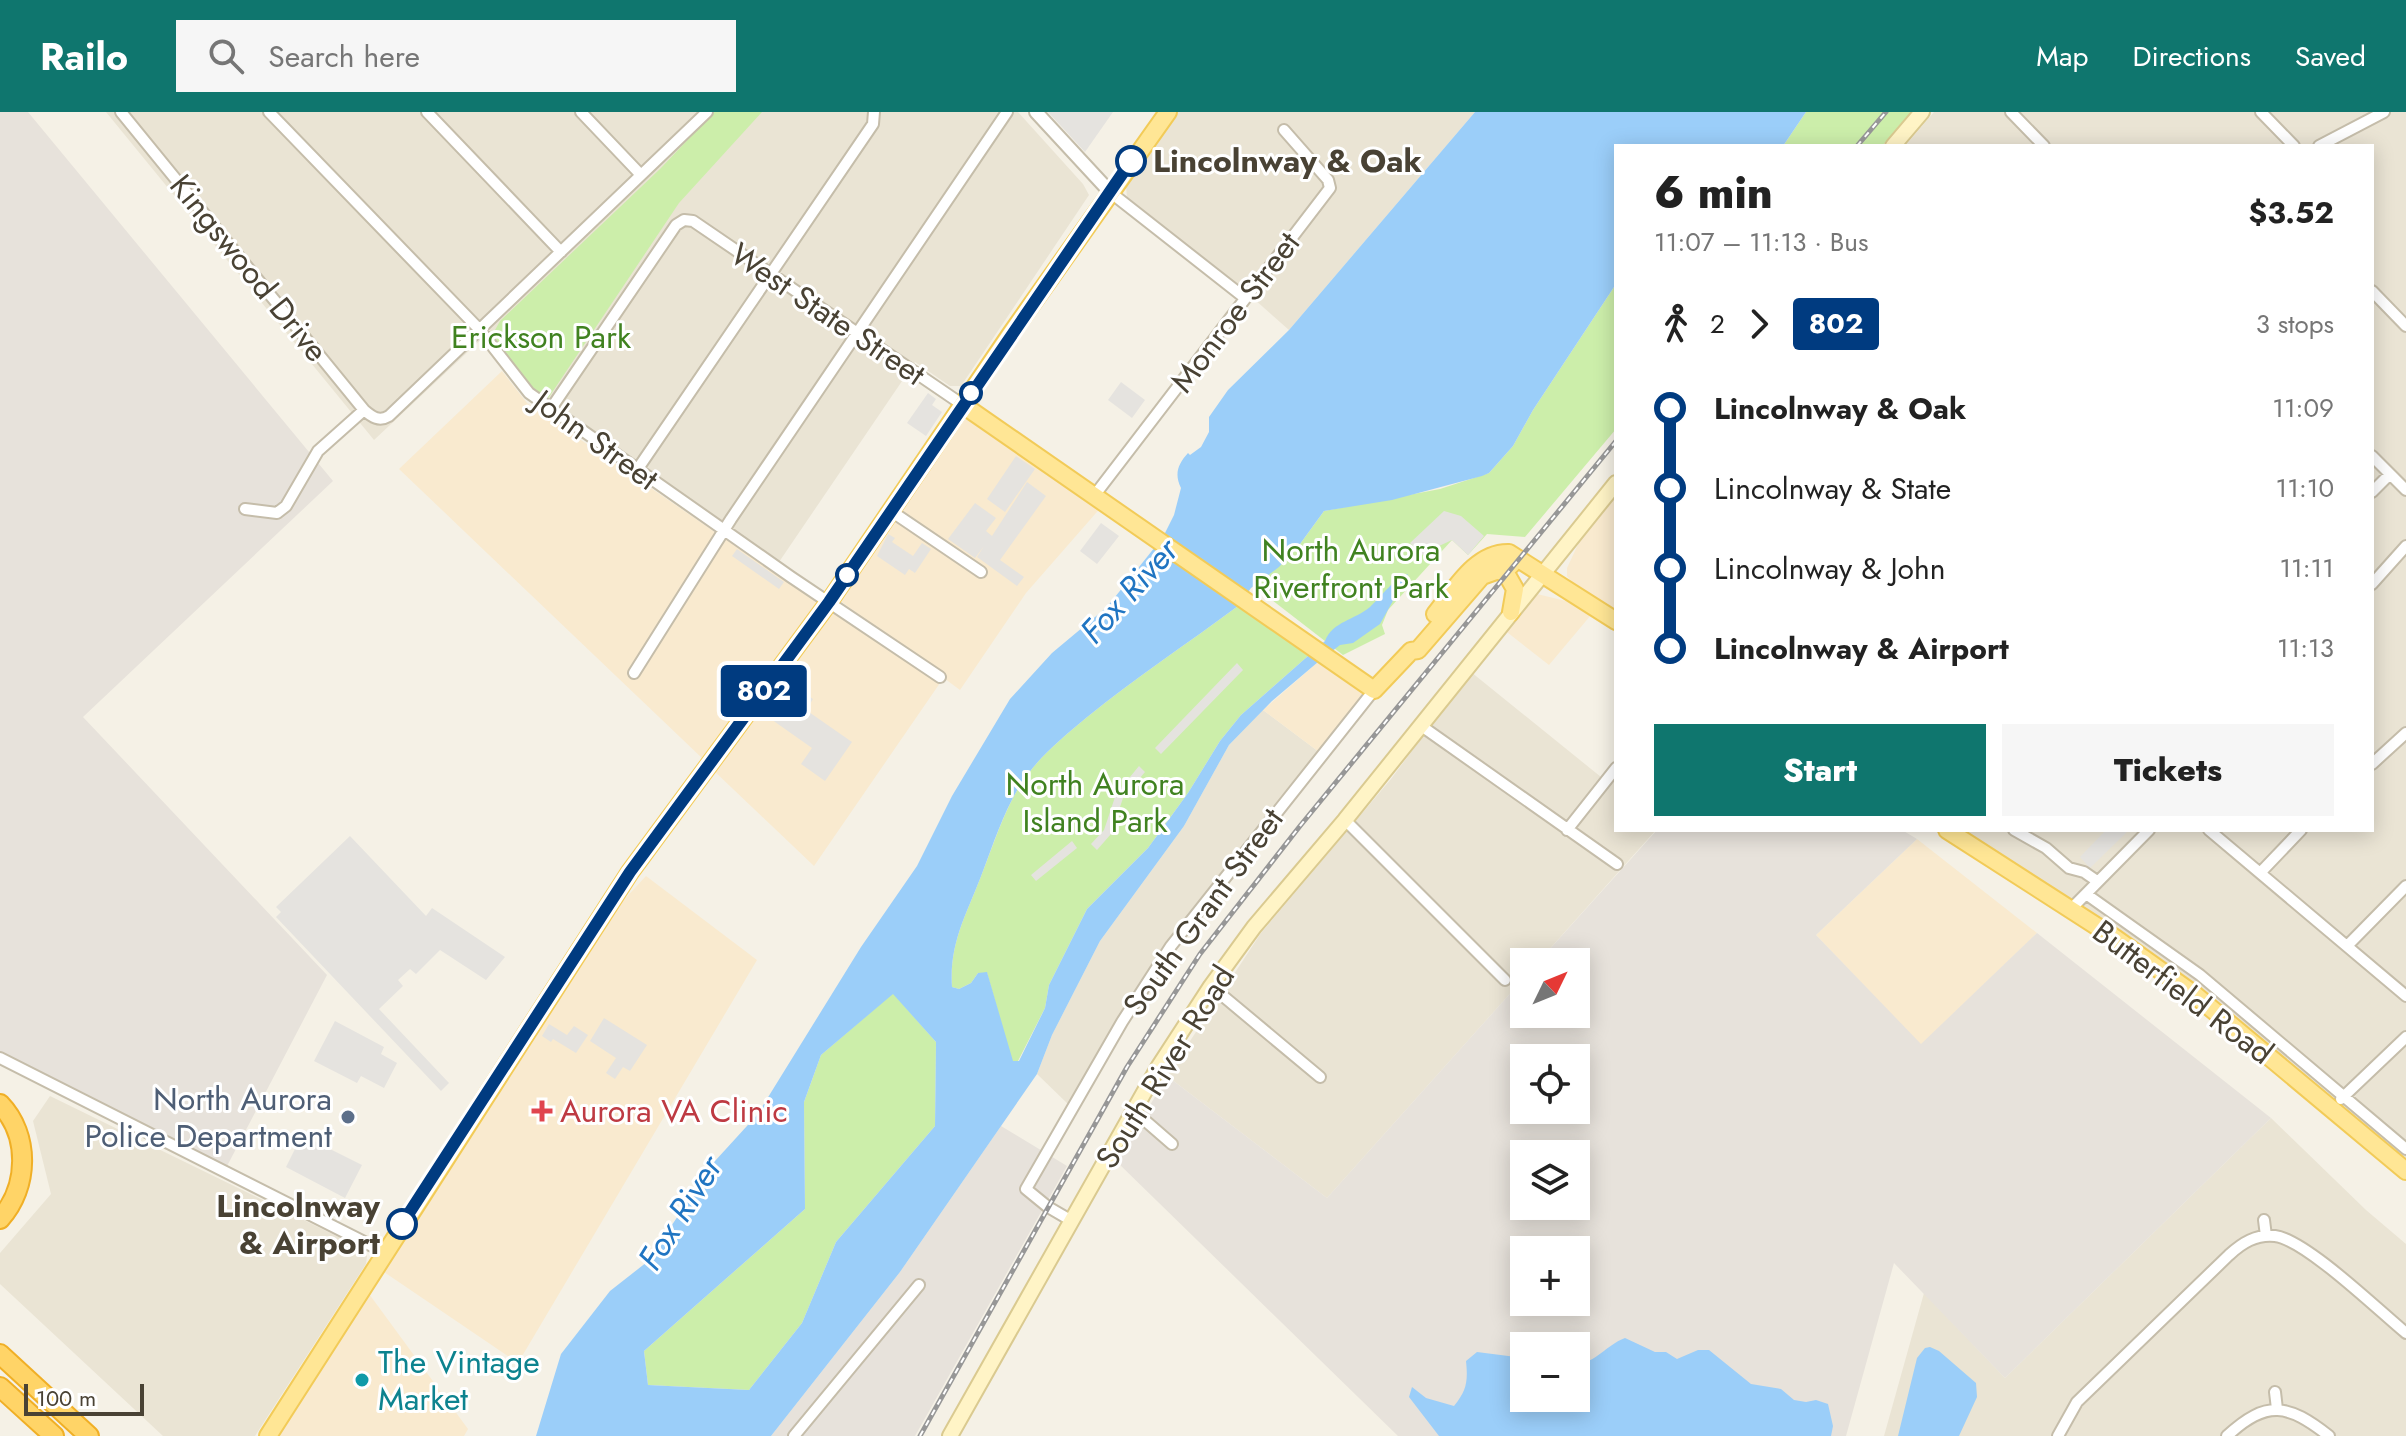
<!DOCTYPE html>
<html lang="en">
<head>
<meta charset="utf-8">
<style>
	:root { --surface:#fff; --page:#f6f6f6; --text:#222; --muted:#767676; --accent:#0f766e }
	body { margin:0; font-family:Jost,sans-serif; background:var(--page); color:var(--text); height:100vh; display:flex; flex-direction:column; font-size:30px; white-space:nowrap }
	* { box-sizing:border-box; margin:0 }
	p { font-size:26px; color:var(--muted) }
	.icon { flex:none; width:44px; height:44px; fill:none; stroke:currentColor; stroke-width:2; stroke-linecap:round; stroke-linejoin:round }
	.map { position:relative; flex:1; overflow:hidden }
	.drawer { position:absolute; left:1614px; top:32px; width:760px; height:688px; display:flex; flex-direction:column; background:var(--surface); border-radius:0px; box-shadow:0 4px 20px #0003 }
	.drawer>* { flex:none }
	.badge { padding:0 16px; border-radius:6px; font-size:28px; line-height:52px }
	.needle { width:52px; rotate:47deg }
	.tools { position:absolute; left:1510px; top:836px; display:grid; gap:16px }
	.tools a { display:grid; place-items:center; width:80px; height:80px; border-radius:0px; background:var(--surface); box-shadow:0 4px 20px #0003; font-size:40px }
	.scale { position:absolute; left:24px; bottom:20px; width:120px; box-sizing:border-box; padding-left:8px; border:4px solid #494234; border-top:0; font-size:22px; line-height:28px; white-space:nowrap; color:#494234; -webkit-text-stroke:6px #fff; paint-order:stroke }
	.map>.badge { position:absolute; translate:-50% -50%; box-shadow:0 0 0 4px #fff }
	.legs { display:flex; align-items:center; gap:12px; height:88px; padding:0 40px; font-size:26px }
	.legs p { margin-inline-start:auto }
	.summary { display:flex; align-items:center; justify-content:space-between; height:136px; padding:0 40px }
	h1 { font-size:44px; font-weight:800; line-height:60px }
	.button { display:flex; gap:16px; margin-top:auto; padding:16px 40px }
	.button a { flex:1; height:92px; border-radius:0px; background:var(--accent); color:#fff; font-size:32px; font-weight:800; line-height:92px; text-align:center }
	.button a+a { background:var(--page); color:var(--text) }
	ul { padding:0 40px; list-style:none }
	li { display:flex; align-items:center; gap:28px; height:80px; font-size:30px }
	li i { display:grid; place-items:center; width:12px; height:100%; margin:0 10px; background:currentColor }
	li i::after { content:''; width:20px; height:20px; margin:-10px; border:6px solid; border-radius:50%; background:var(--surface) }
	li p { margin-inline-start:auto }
	li:first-child i { background:linear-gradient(#0000 50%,currentColor 0) }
	li:last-child i { background:linear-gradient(currentColor 50%,#0000 0) }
	header { display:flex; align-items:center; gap:48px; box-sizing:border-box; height:112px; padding:0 40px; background:var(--accent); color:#fff }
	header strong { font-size:38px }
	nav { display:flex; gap:44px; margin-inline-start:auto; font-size:28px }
	.search { width:560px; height:72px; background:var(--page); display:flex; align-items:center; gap:20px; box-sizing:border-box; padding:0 28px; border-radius:0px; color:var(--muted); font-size:30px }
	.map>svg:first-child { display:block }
</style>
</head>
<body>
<header>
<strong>Railo</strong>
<div class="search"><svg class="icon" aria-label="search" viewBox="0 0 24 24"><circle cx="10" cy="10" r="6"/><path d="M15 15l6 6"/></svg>Search here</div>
<nav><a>Map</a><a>Directions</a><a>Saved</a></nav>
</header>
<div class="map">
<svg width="2406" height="1324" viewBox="0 0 2406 1324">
	<rect width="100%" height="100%" fill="#f5f1e6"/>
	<path fill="#eae4d4" d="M 106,0 L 1018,0 L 1083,72 L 1089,83 L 961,274 L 950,274 L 915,250 L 779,450 L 545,291 L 520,269 L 488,221 L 374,328 Z
		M 1174,0 L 1475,0 L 1289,218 L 1245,179 L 1127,86 L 1126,73 Z
		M 1934,0 L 2406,0 L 2406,1050 L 1960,718 L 2372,718 L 2372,34 L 1905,34 Z
		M 1471,560 L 1601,665 L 1616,647 L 1616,718 L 1656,718 L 1538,850 L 1524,850 L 1524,866 L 1327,1086 L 1167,964 L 1261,821 L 1391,667 Z
		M 1263,598 L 1319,640 L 1183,811 L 1148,861 L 1069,993 L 1037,962 L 1052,923 L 1100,829 L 1184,714 L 1229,633 Z
		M 50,984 L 355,1133 L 367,1144 L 366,1152 L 255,1324 L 163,1324 L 0,1172 L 0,1141 L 51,1082 L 33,1009 Z
		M 2271,1006 L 2366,1098 L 2406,1132 L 2406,1324 L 1884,1324 L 1924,1181 L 2005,1266 Z"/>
	<path fill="#f9eacf" d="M 502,259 L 527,291 L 817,490 L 812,502 L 703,647 L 399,357 Z
		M 967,305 L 1103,393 L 1026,481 L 960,578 L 839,488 Z
		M 1616,382 L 1616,499 L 1576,475 L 1567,464 L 1567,456 L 1581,426 Z
		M 1537,482 L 1566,489 L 1591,503 L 1549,553 L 1503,517 Z
		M 834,500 L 940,571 L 814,754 L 712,657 L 830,501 Z
		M 1318,550 L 1366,585 L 1319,640 L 1263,598 Z
		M 1917,727 L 2037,821 L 1921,933 L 1816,823 Z
		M 646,764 L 757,848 L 518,1251 L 384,1160 L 610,803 Z
		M 364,1175 L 468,1317 L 464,1324 L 270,1324 Z"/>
	<path fill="#e7e2db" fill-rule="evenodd" d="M 0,0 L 28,0 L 333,369 L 83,605 L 327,863 L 226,1056 L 0,941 Z
		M 1657,718 L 1902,718 L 1917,727 L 1816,823 L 1921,932 L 2037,821 L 2271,1006 L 2005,1266 L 1894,1151 L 1846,1324 L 1398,1324 L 1117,1050 L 1167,964 L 1327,1086 L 1524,866 L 1524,902 L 1576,902 L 1576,850 L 1538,850 ZM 1524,946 L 1576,946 L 1576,998 L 1524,998 ZM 1524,1042 L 1576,1042 L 1576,1094 L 1524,1094 ZM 1524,1138 L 1576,1138 L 1576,1190 L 1524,1190 ZM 1524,1234 L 1576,1234 L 1576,1286 L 1524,1286 Z
		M 1001,1014 L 1067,1054 L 915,1324 L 771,1324 L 900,1160 Z"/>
	<path fill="#cea" d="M 714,0 L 762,0 L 679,91 L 545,291 L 520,269 L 488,220 L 495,218 L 500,209 L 660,57 Z
		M 1806,0 L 1912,0 L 1882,34 L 1783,34 Z
		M 1616,172 L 1616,317 L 1525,425 L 1487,422 L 1468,443 L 1452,428 L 1388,498 L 1382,513 L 1385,522 L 1343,543 L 1254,474 L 1300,432 L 1324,399 L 1440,377 L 1489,361 L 1513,334 L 1533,298 Z
		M 1238,494 L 1308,544 L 1241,603 L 1220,629 L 1188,681 L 1148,736 L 1087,797 L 1049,873 L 1045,896 L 1018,949 L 1012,949 L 987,861 L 978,861 L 971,871 L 959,877 L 952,875 C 949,829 968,800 983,759 C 994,731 1003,702 1019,675 C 1036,647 1061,627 1086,606 C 1135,566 1187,532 1238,494 Z
		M 893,881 L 936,930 L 935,1014 L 836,1130 L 802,1211 L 749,1278 L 648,1273 L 644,1239 L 805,1097 L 804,990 L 821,943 Z"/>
	<path fill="#e5e3df" d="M 1048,0 L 1113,0 L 1085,40 Z
		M 1121,270 L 1145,288 L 1132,306 L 1108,288 Z
		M 928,281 L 936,287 L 932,293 L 942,300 L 926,324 L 907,311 Z
		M 1016,344 L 1035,357 L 1005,400 L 987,387 Z
		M 1027,370 L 1046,384 L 1000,448 L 1024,465 L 1017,474 L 977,445 L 984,434 L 975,446 L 948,427 L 975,391 L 996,406 L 986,419 L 992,424 Z
		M 1444,399 L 1461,404 L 1484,424 L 1468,443 L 1452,428 L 1439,434 L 1427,447 L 1410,431 Z
		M 1101,411 L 1119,424 L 1097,452 L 1080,439 Z
		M 888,422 L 895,426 L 892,430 L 913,444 L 922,431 L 931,437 L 915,461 L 909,457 L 905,463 L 877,444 Z
		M 737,437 L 784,470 L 779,477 L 732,444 Z
		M 1237,551 L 1243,558 L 1161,642 L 1155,636 Z
		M 800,578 L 813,587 L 806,598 L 852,630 L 825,669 L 801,652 L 812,636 L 768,605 L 784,582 L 792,588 Z
		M 1139,654 L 1145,660 L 1123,686 L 1111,722 L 1097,738 L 1091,732 L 1104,718 L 1116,682 Z
		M 2106,718 L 2129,718 L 2090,756 L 2080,745 Z
		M 350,724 L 426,804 L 432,796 L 505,845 L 486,868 L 440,838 L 416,862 L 410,857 L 398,868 L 403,874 L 379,897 L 449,971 L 441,979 L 276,805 L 281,800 L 276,795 Z
		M 1072,729 L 1077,736 L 1036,769 L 1031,763 Z
		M 604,906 L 647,933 L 630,959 L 623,955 L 615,967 L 606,961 L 616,946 L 590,929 Z
		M 335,909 L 384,935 L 381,942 L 397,951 L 384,976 L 361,964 L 357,971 L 314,949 Z
		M 549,912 L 567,923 L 574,914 L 588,923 L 576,941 L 553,927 L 551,930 L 542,924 Z
		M 302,1023 L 362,1053 L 345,1086 L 286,1055 Z"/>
	<path fill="#9bcef9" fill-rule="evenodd" d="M 1475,0 L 1806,0 L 1783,34 L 1616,34 L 1616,172 L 1533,298 L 1513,334 L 1489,361 L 1482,364 L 1392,388 L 1324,399 L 1300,432 L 1279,455 L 1251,476 L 1238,494 C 1187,532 1135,566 1086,606 C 1061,627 1036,647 1019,675 C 1003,702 994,730 983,759 C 968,800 949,829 952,875 L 959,877 L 971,871 L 978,861 L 987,860 L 1013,949 L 1019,949 L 1045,896 L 1049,873 L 1087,797 L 1148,736 L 1188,681 L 1220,629 L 1241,603 L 1325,529 C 1333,509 1355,508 1370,495 C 1382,484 1394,466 1408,462 L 1380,512 L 1353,531 L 1340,533 L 1318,550 L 1272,589 L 1229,633 L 1184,714 L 1100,829 L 1052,923 L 1037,962 L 900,1160 L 771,1324 L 536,1324 L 561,1242 L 610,1179 L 647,1150 L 715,1049 L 757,1003 L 861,835 L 917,754 L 952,684 L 1010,587 L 1052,541 L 1107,495 L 1163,425 L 1174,403 L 1181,376 C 1174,362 1178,352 1188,341 L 1190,343 L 1201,335 L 1209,320 L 1209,305 L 1228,278 L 1289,218 ZM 893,882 L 936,930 L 935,1014 L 836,1130 L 802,1211 L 749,1278 L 648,1273 L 644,1239 L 805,1097 L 804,990 L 821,943 Z
		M 1625,1226 L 1655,1240 L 1666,1240 L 1677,1247 L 1698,1238 L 1709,1238 L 1751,1272 L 1781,1277 L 1794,1288 L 1806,1290 L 1816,1288 L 1828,1292 L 1833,1314 L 1831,1324 L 1439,1324 L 1409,1285 L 1412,1275 L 1426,1286 L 1454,1294 C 1467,1278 1468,1269 1466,1249 L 1477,1240 L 1524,1246 L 1524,1286 L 1576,1286 L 1576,1252 C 1596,1251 1606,1233 1625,1226 Z
		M 1930,1235 L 1939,1239 L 1976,1271 L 1977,1285 L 1959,1324 L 1898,1324 L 1917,1246 L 1925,1236 Z"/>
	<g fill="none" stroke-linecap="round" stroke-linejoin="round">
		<g stroke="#c5bdaa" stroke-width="14">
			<path id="minor" d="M 121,0 L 364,298 C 372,305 379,310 389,304 L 707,0
				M 269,0 L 479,217 L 529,281 L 791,465 L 940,565
				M 427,0 L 561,140
				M 581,0 L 641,63
				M 2011,0 L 2044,34
				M 2261,0 L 2294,34
				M 2319,34 L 2384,0
				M 1110,80 L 1245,186
				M 2372,179 L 2406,214
				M 550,298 L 676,113 L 684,108 L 693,109 L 963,293
				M 2372,344 L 2406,378
				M 637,358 L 873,12 L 874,0
				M 2372,380 L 2390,362
				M 1094,384 L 1330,76 L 1328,68 L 1284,18
				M 245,397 L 277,401 L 286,394 L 318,339 L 364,298
				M 891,399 L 981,460
				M 2372,472 L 2406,434
				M 634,561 L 731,407 L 1007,0
				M 1420,613 L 1617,752
				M 2372,652 L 2406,621
				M 1345,708 L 1505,868
				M 1567,718 L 1616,656
				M 2014,718 L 2046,736 L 2069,756 L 2084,760 L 2097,769
				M 2209,718 L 2406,884
				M 2260,761 L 2301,718
				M 2086,782 L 2200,863 L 2406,1037
				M 2071,797 L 2149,718
				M 2347,834 L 2406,774
				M 1211,874 L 1320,965
				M 0,946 L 384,1140
				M 2341,987 L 2406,925
				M 1134,999 L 1172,1032
				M 2264,1108 L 2266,1124
				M 1072,1109 L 1048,1095 L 1026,1077 L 1122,910 L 1171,834 L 1374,578
				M 2275,1280 L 2277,1297
				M 794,1324 L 919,1173
				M 2058,1324 L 2077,1290 L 2229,1143 C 2242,1131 2256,1122 2275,1124 C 2306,1128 2378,1198 2406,1221
				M 2227,1324 C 2267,1287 2288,1292 2329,1324"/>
		</g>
		<g stroke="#c5bdaa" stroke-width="16">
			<path id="tertiary" d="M 1036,0 L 1110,80"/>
		</g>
		<g stroke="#daca90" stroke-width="18">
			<path id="secondary" d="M 1893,34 L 1922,0
				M 950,1324 L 1159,954 L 1211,874 L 1254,815 L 1345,708 L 1616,371"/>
		</g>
		<g stroke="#f2cb58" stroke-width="20">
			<path id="primary" d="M 963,293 L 1374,578 L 1411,539 L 1418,538 L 1482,464 L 1510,454 L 1516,448
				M 1497,457 L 1507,463 L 1515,477 L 1511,500
				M 1435,502 C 1454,479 1475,440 1509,441 L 1616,509
				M 1947,718 L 2115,826 L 2195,883 L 2406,1059
				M 268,1324 L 630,760 L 829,490 L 1010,223 L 1168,0"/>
		</g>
		<g stroke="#f0af26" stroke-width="22">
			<path id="motorway" d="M 0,992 C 30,1023 29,1075 0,1107
				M 0,1242 L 89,1324
				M 0,1275 L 54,1324"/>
		</g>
		<use href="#minor" stroke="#fff" stroke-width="10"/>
		<use href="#tertiary" stroke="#fff" stroke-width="12"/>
		<use href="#secondary" stroke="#fff4c6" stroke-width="14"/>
		<use href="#primary" stroke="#ffe695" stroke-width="16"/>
		<use href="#motorway" stroke="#ffd467" stroke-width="18"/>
		<g stroke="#979797" stroke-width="5">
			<path id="rail" d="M 1857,34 L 1886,0
				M 920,1324 L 1127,955 L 1200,842 L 1300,714 L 1616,329"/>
		</g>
		<use href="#rail" stroke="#fff" stroke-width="2" stroke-dasharray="6" stroke-linecap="butt"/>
	</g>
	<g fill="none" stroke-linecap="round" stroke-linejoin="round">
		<g stroke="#fff" stroke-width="18">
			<path id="line-1" d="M 402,1112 L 630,760 L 829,490 L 1131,49"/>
		</g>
		<use href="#line-1" stroke="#003b80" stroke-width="12"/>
	</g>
	<g fill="#fff" stroke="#003b80" stroke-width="4">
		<circle cx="1131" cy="49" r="14"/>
		<circle cx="971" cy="281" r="10"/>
		<circle cx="847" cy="463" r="10"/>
		<circle cx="402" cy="1112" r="14"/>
	</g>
	<path fill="#e0444e" stroke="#fff" stroke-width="3" d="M538 987h8v8h8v8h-8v8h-8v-8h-8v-8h8z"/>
	<circle fill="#5c6f8a" stroke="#fff" stroke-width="3" cx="348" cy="1005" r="8"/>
	<circle fill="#0f9aa8" stroke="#fff" stroke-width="3" cx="362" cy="1268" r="8"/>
	<g text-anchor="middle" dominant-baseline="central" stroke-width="6" stroke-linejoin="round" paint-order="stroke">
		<g font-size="32" font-weight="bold" fill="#494234" stroke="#fff" text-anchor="start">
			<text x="1153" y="49">Lincolnway &amp; Oak</text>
			<text x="380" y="1094" text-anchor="end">Lincolnway<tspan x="380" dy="37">&amp; Airport</tspan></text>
		</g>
		<g font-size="32" fill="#494234" stroke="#fff">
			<text transform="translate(249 156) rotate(51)">Kingswood Drive</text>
			<text transform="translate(1235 200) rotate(-53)">Monroe Street</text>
			<text transform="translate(828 202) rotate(34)">West State Street</text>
			<text transform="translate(596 328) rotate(36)">John Street</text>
			<text transform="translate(1203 800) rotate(-54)">South Grant Street</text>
			<text transform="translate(2183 880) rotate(37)">Butterfield Road</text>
			<text transform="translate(1165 955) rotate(-58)">South River Road</text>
		</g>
		<g font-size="32" fill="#408220" stroke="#fff">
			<text x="541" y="225">Erickson Park</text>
			<text x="1351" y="438">North Aurora<tspan x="1351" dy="37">Riverfront Park</tspan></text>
			<text x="1095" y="672">North Aurora<tspan x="1095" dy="37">Island Park</tspan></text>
		</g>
		<g font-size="32" fill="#4e5e75" stroke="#fff" text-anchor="end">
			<text x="332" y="987">North Aurora<tspan x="332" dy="37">Police Department</tspan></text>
		</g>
		<g font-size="32" fill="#be3a42" stroke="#fff" text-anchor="start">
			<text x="560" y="999">Aurora VA Clinic</text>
		</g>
		<g font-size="32" fill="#0d838f" stroke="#fff" text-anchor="start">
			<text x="378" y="1250">The Vintage<tspan x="378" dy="37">Market</tspan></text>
		</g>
		<g font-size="34" font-style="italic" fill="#2075c2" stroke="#fff">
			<text transform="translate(1129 479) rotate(-48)">Fox River</text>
			<text transform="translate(680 1101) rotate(-58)">Fox River</text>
		</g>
	</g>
</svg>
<div class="tools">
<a><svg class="needle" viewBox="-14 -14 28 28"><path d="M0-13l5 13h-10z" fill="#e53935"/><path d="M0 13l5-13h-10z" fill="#767676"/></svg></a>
<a><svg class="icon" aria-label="locate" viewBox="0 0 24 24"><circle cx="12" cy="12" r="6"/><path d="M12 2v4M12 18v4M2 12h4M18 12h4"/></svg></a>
<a><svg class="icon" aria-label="layers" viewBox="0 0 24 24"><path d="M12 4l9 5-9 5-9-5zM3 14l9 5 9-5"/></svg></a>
<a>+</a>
<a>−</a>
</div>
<div class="scale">100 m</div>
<b class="badge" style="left:764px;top:579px;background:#003b80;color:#fff">802</b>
<section class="drawer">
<div class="summary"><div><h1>6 min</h1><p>11:07 – 11:13 · Bus</p></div><b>$3.52</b></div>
<div class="legs"><svg class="icon" aria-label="walk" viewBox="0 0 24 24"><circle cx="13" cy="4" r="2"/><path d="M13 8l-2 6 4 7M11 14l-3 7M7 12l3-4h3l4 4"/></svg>2<svg class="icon" aria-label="forward" viewBox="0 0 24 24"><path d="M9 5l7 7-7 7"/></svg><b class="badge" style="background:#003b80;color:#fff">802</b><p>3 stops</p></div>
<ul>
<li><i style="color:#003b80"></i><b>Lincolnway &amp; Oak</b><p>11:09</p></li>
<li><i style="color:#003b80"></i><span>Lincolnway &amp; State</span><p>11:10</p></li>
<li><i style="color:#003b80"></i><span>Lincolnway &amp; John</span><p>11:11</p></li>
<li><i style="color:#003b80"></i><b>Lincolnway &amp; Airport</b><p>11:13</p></li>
</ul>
<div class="button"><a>Start</a><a>Tickets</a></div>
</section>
</div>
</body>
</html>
